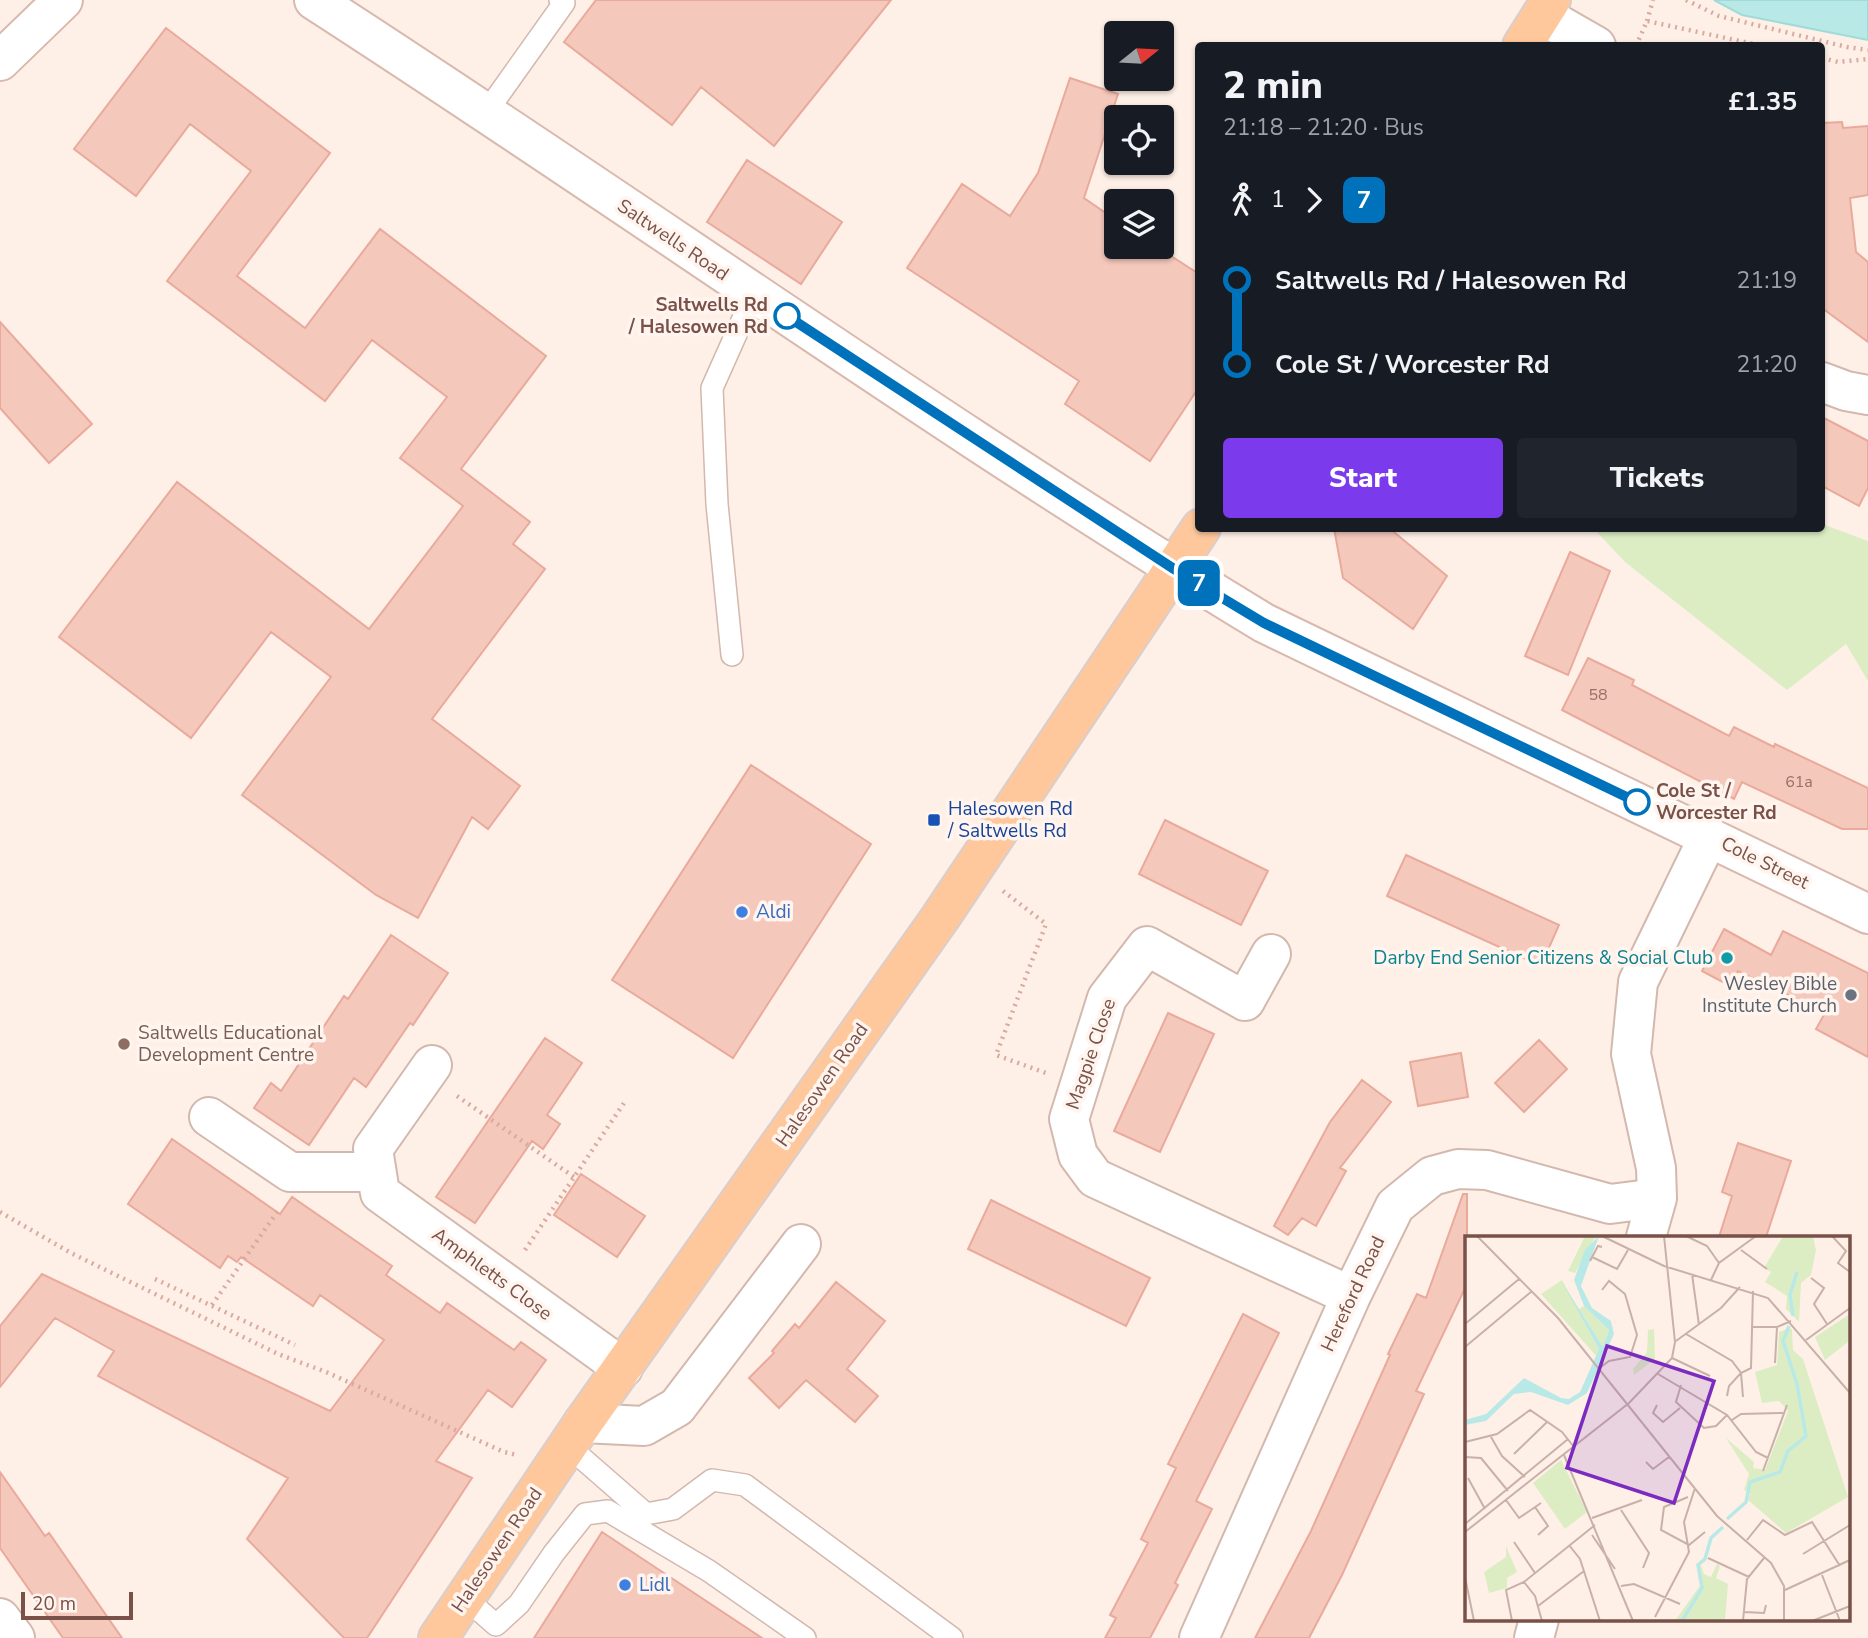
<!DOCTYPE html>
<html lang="en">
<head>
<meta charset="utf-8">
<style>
	:root { --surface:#171b24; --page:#20242c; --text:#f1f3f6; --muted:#9ea1a6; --accent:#7c3aed }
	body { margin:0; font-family:"Nunito Sans",sans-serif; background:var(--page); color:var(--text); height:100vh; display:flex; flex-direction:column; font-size:26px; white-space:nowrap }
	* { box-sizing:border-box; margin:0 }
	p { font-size:23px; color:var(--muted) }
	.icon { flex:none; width:38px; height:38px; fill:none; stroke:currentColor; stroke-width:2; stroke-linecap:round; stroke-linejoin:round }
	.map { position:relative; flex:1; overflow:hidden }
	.details { position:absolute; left:1195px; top:42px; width:630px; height:490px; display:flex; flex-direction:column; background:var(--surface); border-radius:7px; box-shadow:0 2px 5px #0004 }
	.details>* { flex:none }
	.badge { padding:0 14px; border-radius:10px; font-size:24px; line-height:46px }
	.needle { width:46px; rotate:72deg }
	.fabs { position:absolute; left:1104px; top:21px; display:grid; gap:14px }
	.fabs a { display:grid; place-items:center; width:70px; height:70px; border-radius:7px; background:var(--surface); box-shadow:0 2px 5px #0004; font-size:35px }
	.scale { position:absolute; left:21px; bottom:18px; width:112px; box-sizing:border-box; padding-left:7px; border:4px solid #795149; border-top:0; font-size:19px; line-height:24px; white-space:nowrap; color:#795149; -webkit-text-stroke:5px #fff5ee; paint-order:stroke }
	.map>.badge { position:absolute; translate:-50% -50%; box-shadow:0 0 0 4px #fff }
	.legs { display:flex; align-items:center; gap:10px; height:77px; padding:0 28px; font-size:23px }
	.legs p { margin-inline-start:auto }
	.headline { display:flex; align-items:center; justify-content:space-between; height:119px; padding:0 28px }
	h1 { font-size:38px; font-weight:800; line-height:52px }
	.primary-button { display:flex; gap:14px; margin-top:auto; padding:14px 28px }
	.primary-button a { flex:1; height:80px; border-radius:7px; background:var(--accent); color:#fff; font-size:28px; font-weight:800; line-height:80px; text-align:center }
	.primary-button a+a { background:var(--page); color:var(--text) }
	ul { padding:0 28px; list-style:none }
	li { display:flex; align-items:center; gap:24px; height:84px; font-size:26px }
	li i { display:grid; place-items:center; width:10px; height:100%; margin:0 9px; background:currentColor }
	li i::after { content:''; width:18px; height:18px; margin:-9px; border:5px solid; border-radius:50%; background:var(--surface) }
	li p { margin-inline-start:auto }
	li:first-child i { background:linear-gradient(#0000 50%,currentColor 0) }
	li:last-child i { background:linear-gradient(currentColor 50%,#0000 0) }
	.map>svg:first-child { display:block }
</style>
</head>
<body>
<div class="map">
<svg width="1868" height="1638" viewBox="0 0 1868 1638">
	<rect width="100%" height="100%" fill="#fef0e7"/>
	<path fill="#dcedc4" d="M 1822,524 L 1868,541 L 1868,681 L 1846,644 L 1787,690 L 1625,562 L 1594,529 L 1822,528 Z"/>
	<path fill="#b9e9e7" stroke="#9fdcd9" stroke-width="2" d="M 1714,0 L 1868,0 L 1868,40 L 1742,15 Z"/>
	<path fill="#f5c8bc" stroke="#e9aa9c" stroke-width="2" d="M 596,0 L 891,0 L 774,146 L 701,87 L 672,125 L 564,42 Z
		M 166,28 L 330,153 L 237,276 L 305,328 L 380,229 L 546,356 L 461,469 L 530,522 L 513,544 L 545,569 L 432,719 L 520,786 L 488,829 L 472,817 L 418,918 L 376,895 L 242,795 L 331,677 L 271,632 L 191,738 L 59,637 L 177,482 L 369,629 L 463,506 L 400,458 L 447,397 L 372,340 L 325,401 L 167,281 L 251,171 L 190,124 L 136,196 L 74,149 Z
		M 1070,78 L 1118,94 L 1084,198 L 1116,220 L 1116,247 L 1157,247 L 1199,274 L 1199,387 L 1150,461 L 1065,404 L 1079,381 L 907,268 L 962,184 L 1010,216 L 1038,173 Z
		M 1842,122 L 1843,128 L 1868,126 L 1868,195 L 1850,198 L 1856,252 L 1868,262 L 1868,342 L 1822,308 L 1822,123 Z
		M 747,160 L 842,222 L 801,284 L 707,222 Z
		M 0,322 L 92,424 L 49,463 L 0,408 Z
		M 1822,417 L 1868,441 L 1868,488 L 1859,506 L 1822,486 Z
		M 1334,528 L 1389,528 L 1447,576 L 1413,629 L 1343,578 Z
		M 1570,552 L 1610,571 L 1568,675 L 1525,656 Z
		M 1588,658 L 1634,680 L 1632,685 L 1729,736 L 1734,727 L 1774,747 L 1775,744 L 1868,788 L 1868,829 L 1842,829 L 1742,782 L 1734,799 L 1562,710 Z
		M 751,765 L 871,844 L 733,1058 L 612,980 Z
		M 1165,820 L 1268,871 L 1241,925 L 1139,874 Z
		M 1406,855 L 1559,925 L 1541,966 L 1387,896 Z
		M 1724,929 L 1771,955 L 1783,931 L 1868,973 L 1868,1057 L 1816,1029 L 1825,1013 L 1738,971 L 1730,986 L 1702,971 Z
		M 391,935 L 448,973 L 413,1025 L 410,1023 L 366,1087 L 354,1078 L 309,1145 L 254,1108 L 271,1083 L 281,1091 L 344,996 L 348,999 Z
		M 1168,1013 L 1214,1034 L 1160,1152 L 1114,1131 Z
		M 545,1038 L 582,1063 L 547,1115 L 560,1124 L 543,1149 L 532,1141 L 475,1223 L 436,1197 Z
		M 1539,1040 L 1567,1069 L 1524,1112 L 1495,1083 Z
		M 1461,1053 L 1468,1097 L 1418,1106 L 1410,1062 Z
		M 1362,1080 L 1391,1102 L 1340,1168 L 1346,1171 L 1316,1226 L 1302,1218 L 1288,1235 L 1274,1226 L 1330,1122 Z
		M 172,1139 L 280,1214 L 292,1197 L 392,1266 L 386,1275 L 440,1313 L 447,1303 L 514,1350 L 521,1342 L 546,1360 L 512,1407 L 488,1390 L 436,1461 L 472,1478 L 367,1638 L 344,1638 L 247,1539 L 288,1478 L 98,1376 L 114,1351 L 55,1318 L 0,1387 L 0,1326 L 42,1274 L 330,1411 L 384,1340 L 320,1295 L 313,1306 L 241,1257 L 237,1262 L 228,1256 L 220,1268 L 128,1204 Z
		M 1738,1143 L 1791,1161 L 1766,1237 L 1719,1237 L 1732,1196 L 1722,1192 Z
		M 581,1174 L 645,1216 L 617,1257 L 554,1215 Z
		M 1463,1194 L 1467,1194 L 1467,1284 L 1416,1391 L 1424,1394 L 1342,1575 L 1309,1638 L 1255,1638 L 1311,1531 L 1390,1355 L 1388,1354 L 1417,1294 L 1426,1298 Z
		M 991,1200 L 1150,1278 L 1126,1326 L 968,1249 Z
		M 836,1282 L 885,1321 L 847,1369 L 878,1396 L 855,1422 L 806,1380 L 779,1408 L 749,1378 L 774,1353 L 772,1351 L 795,1324 L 799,1328 Z
		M 1243,1314 L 1279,1333 L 1196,1501 L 1212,1509 L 1175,1583 L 1178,1585 L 1150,1638 L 1105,1638 L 1116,1618 L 1110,1615 L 1148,1543 L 1141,1539 L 1176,1468 L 1168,1464 Z
		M 0,1472 L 45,1536 L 49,1533 L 122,1638 L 63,1638 L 0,1548 Z
		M 602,1532 L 762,1638 L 534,1638 Z"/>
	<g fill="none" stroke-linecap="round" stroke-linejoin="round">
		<g stroke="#d3b8ae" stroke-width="24">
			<path id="lane" d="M 485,114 L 564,3 L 560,0
				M 732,655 L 717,504 L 712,388 L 754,294
				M 568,1446 L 646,1514 L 673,1509 L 712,1480 L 745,1485 L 952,1638
				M 465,1598 L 496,1625 L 519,1604 L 554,1553 L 585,1514 L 608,1511 L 709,1571 L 805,1638"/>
		</g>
		<g stroke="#d3b8ae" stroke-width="42">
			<path id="street" d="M 1542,15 L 1596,46
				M 1822,382 L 1846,391 L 1868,395
				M 1271,954 L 1245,1001 L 1147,946 L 1107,998 L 1069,1119 L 1078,1155 L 1095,1178 L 1351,1296
				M 432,1065 L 373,1149 L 380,1193 L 623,1368
				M 209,1117 L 290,1172 L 376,1172
				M 1646,1237 L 1657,1198 L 1656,1168 L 1631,1054 L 1638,982 L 1709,836
				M 583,1423 L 644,1426 L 677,1407 L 801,1244
				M 0,1618 L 15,1638
				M 1199,1638 L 1351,1296 L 1395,1206 L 1432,1176 L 1458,1169 L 1487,1170 L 1610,1204 L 1657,1198
				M 1534,1638 L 1539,1619"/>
		</g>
		<g stroke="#d9b8ad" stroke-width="42">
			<path id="secondary" d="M 314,0 C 632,205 940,427 1264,623 L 1868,914
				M 0,61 L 63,0"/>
		</g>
		<g stroke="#d9cecc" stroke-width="42">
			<path id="primary" d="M 1522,46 L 1551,0
				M 438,1638 L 583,1423 L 940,918 L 1201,528"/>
		</g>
		<path stroke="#daaa9f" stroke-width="4.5" stroke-dasharray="2 5" stroke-linecap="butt" d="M 1686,0 L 1719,16 L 1847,47 L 1868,50
			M 1647,21 L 1653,0
			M 1636,46 L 1647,21 L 1763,46
			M 1822,58 L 1838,62 L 1868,59
			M 1003,891 L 1046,924 L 996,1055 L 1046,1073
			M 457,1096 L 574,1177
			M 0,1212 L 71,1253 L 278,1354 L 326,1372 L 504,1452 L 517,1455
			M 525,1250 L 626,1100
			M 155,1279 L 295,1345
			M 212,1305 L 280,1208"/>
		<use href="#lane" stroke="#fff" stroke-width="21"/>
		<use href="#street" stroke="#fff" stroke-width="38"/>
		<use href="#secondary" stroke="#fff" stroke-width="38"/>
		<use href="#primary" stroke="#ffc79c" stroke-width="38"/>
	</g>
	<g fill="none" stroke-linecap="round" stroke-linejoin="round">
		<g stroke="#fff" stroke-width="16">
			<path id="line-1" d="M 787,316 L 1174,569 L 1264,623 L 1637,802"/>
		</g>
		<use href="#line-1" stroke="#0072bc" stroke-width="10"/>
	</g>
	<g fill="#fff" stroke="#0072bc" stroke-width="3.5">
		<circle cx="787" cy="316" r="12"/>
		<circle cx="1637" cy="802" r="12"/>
	</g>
	<rect fill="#1a4fb4" stroke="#fff5ee" stroke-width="2.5" x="927" y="813" width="14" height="14" rx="3.5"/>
	<g fill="#3f7fe0" stroke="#fff5ee" stroke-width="2.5">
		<circle cx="742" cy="912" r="7"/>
		<circle cx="625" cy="1585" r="7"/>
	</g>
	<circle fill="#0f9aa8" stroke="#fff5ee" stroke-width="2.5" cx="1727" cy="958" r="7"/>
	<circle fill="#6b7280" stroke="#fff5ee" stroke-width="2.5" cx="1851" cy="995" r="7"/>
	<circle fill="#8d6e63" stroke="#fff5ee" stroke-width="2.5" cx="124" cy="1044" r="7"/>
	<g text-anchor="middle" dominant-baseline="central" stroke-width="7" stroke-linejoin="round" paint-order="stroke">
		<g font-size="16" fill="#986f66">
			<text x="1598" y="695">58</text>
			<text x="1799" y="782">61a</text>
		</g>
		<g font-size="19" fill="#795149" stroke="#fff5ee">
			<text transform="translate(673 240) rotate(34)">Saltwells Road</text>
			<text transform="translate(1765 863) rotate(26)">Cole Street</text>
			<text transform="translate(1091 1054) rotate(-71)">Magpie Close</text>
			<text transform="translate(822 1085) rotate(-55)">Halesowen Road</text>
			<text transform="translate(492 1274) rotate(36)">Amphletts Close</text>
			<text transform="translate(1353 1294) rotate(-65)">Hereford Road</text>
			<text transform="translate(497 1550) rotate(-56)">Halesowen Road</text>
		</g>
		<g font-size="19" font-weight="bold" fill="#795149" stroke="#fff5ee" text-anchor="end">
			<text x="768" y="305">Saltwells Rd<tspan x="768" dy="22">/ Halesowen Rd</tspan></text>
			<text x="1656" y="791" text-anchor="start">Cole St /<tspan x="1656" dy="22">Worcester Rd</tspan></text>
		</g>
		<g font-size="19" fill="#164399" stroke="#fff5ee" text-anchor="start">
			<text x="948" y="809">Halesowen Rd<tspan x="948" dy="22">/ Saltwells Rd</tspan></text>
		</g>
		<g font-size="19" fill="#366cbe" stroke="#fff5ee" text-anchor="start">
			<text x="756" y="912">Aldi</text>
			<text x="639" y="1585">Lidl</text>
		</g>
		<g font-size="19" fill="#0d838f" stroke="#fff5ee" text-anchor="end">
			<text x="1713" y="958">Darby End Senior Citizens &amp; Social Club</text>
		</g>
		<g font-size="19" fill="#5b616d" stroke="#fff5ee" text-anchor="end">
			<text x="1837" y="984">Wesley Bible<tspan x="1837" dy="22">Institute Church</tspan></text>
		</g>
		<g font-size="19" fill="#785e54" stroke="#fff5ee" text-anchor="start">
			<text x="138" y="1033">Saltwells Educational<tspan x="138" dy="22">Development Centre</tspan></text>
		</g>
	</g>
	<g transform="translate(1465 1236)">
		<rect width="385" height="385" fill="#fef0e7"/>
		<path d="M 120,0 L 131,0 L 110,37 L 103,35 ZM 318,0 L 348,0 L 351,14 L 346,39 L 336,47 L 334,86 L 321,73 L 322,60 L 300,46 L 306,36 L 299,32 ZM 97,44 L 134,113 L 133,122 L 76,58 ZM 119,70 L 144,94 L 138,111 L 114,73 ZM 385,78 L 383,106 L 360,124 L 350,101 ZM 189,93 L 190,123 L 169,139 L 168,133 L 182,116 L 183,94 ZM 322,93 L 327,93 L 328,114 L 338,123 L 383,261 L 321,297 L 283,264 L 285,257 L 279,254 L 284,238 L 261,202 L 289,226 L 288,232 L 300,234 L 323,175 L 314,165 L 297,167 L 290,136 L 312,129 L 314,96 ZM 96,224 L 122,276 L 100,293 L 68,247 ZM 41,310 L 52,336 L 42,342 L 42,352 L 24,357 L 19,336 L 41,321 ZM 235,327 L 239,338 L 246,341 L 252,328 L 255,330 L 251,342 L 263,348 L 260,385 L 210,385 L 236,348 L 232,331 Z" fill="#dcedc4"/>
		<path d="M 134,0 L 116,50 L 127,72 L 146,85 L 149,98 L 122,157 L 103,169 L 66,156 L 49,158 L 21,185 L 0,189 L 0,184 L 21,178 L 59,142 L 96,162 L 104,163 L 115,156 L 134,113 L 97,46 L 138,111 L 144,94 L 119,70 L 109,44 L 120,14 Z" fill="#b9e9e7"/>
		<path fill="none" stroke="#b9e9e7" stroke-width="3.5" d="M 328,80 L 325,59 L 332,36M 262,283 L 281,266 L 285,246 L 315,236 L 323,215 L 341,200 L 332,148 L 318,105 L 324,90M 217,385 L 237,352 L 233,329 L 240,323 L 246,302 L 258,291"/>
		<path fill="none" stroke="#c9b0a8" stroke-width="2" d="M 12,0 L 93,82 L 252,280 L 306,327 L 319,350 L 319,385M 137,0 L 199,30 L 303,62 L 385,157M 221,0 L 242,10 L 254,27M 367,0 L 381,15 L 373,27 L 385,36M 276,14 L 302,33M 127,21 L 152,33 L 163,14M 125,25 L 133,10 L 137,11M 227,38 L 234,89M 346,42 L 359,52 L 349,68 L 362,88M 246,44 L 254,27 L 291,0M 0,88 L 54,43M 286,91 L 312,91 L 326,85M 221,98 L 267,125 L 276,137 L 264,150 L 262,160M 341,104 L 385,72M 211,105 L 256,72 L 275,51M 0,111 L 67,55M 207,122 L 245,140M 310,127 L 312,91M 136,131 L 144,125 L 165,121 L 172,99 L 160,58 L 144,45 L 137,54M 193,138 L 262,179 L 291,216 L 303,222M 216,149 L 211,166 L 239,192 L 251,190 L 262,179M 278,161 L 276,137 L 286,132 L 288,55M 192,169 L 188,177 L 198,186 L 215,172M 267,184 L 276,178 L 318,177M 26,201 L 37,220 L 60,241M 0,206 L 32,198 L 65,174 L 97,196 L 109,211M 49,218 L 82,186M 99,219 L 168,385M 0,221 L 16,222 L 43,255M 181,226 L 188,233 L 204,221M 298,235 L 322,169M 3,242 L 20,273M 223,261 L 199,271 L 196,294 L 224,309 L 240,296M 41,264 L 54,282 L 76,267M 70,271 L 83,290 L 73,299M 156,274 L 184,317 L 178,332M 127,282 L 177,264M 0,288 L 103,203M 0,296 L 164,167 L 207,122 L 210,106 L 199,0M 127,299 L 150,333M 282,304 L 298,284 L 320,299 L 347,286 L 375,330M 49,306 L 70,337M 104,309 L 115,323 L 135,385M 338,318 L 385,289M 243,322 L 284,341M 357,339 L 375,385M 0,341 L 9,385M 59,346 L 70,360 L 77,385M 156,350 L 169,348 L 215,368M 320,354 L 385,324M 73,370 L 119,335M 279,376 L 299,377 L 301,369M 190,381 L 224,316 L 219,286 L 230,252M 47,385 L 41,354 L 59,346 L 130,289M 278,385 L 282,343 L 299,322M 347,385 L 385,370"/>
		<path fill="#7b2cbf" fill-opacity="0.15" stroke="#7b2cbf" stroke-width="3.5" d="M 142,110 L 249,145 L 209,267 L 102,232 Z"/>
		<rect width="385" height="385" fill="none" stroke="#795149" stroke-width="3.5"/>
	</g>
</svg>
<div class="fabs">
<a><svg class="needle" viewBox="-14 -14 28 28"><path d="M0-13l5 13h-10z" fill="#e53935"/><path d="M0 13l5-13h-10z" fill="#9ea1a6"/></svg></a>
<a><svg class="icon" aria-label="locate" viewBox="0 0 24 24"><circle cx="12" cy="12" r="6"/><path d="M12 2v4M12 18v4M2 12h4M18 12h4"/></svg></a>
<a><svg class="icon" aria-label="layers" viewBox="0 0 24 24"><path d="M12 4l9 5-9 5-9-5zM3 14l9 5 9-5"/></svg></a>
</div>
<div class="scale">20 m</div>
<b class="badge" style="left:1199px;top:583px;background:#0072bc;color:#fff">7</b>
<section class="details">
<div class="headline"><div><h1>2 min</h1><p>21:18 – 21:20 · Bus</p></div><b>£1.35</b></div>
<div class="legs"><svg class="icon" aria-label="walk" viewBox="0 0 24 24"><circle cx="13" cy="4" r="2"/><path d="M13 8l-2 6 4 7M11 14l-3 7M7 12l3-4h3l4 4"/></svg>1<svg class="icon" aria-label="forward" viewBox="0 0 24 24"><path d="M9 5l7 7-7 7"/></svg><b class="badge" style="background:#0072bc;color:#fff">7</b></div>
<ul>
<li><i style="color:#0072bc"></i><b>Saltwells Rd / Halesowen Rd</b><p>21:19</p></li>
<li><i style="color:#0072bc"></i><b>Cole St / Worcester Rd</b><p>21:20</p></li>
</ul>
<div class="primary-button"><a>Start</a><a>Tickets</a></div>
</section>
</div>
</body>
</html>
